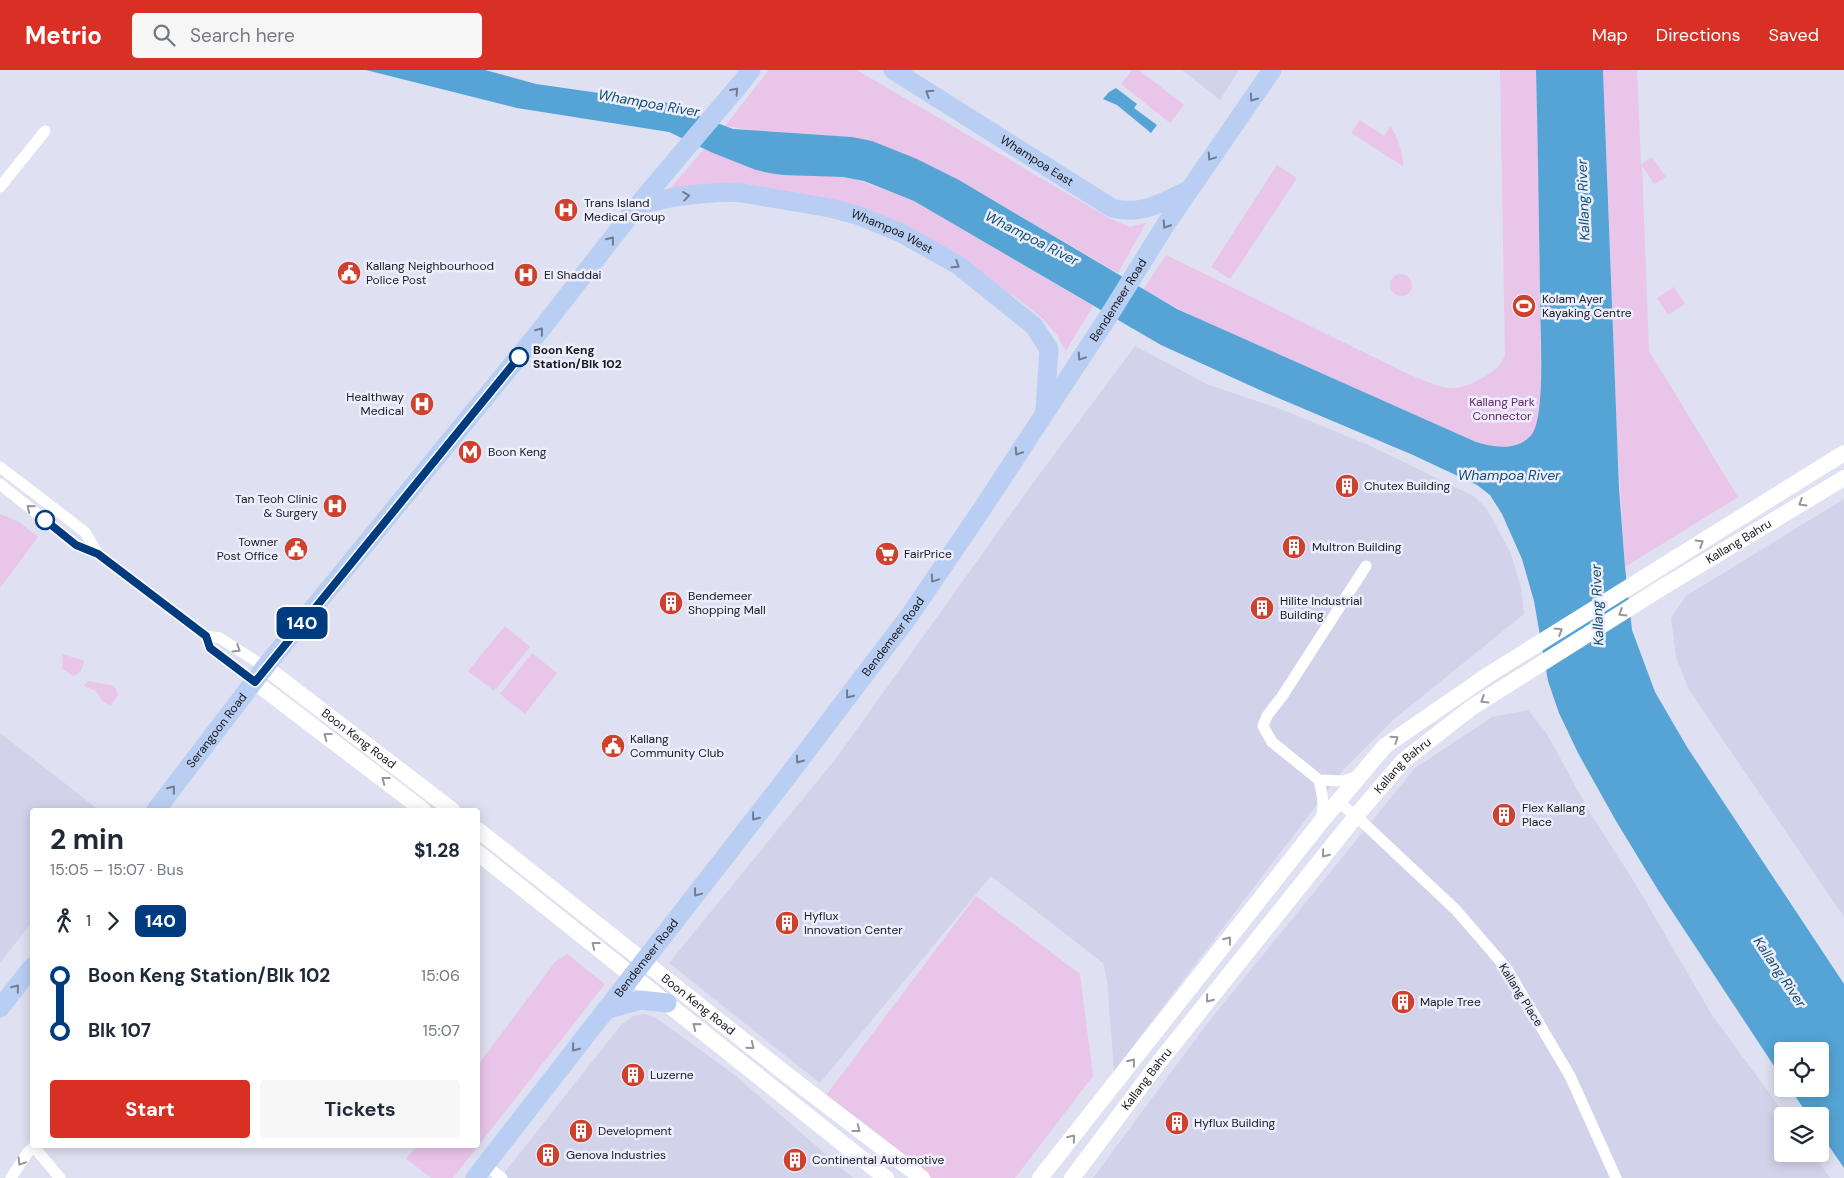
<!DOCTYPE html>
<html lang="en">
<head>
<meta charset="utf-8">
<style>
	:root { --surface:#fff; --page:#f6f6f7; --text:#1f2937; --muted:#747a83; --accent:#d93025 }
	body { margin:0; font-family:"DM Sans",sans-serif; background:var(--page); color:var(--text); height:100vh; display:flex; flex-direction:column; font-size:19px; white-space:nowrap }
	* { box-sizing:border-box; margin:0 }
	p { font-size:16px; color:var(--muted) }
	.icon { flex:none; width:28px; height:28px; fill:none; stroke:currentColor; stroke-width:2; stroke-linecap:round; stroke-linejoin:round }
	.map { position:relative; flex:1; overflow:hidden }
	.side { position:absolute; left:30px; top:738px; width:450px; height:340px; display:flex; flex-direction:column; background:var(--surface); border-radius:5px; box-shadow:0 2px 12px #0003 }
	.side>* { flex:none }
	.badge { padding:0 10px; border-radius:8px; font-size:18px; line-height:32px }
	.tools { position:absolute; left:1774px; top:972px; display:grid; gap:10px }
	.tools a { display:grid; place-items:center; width:55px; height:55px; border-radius:5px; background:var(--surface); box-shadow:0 2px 12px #0003; font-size:25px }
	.map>.badge { position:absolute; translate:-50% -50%; box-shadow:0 0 0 2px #fff }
	.legs { display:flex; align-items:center; gap:8px; height:55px; padding:0 20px; font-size:16px }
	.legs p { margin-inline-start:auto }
	.summary { display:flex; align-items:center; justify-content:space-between; height:85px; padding:0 20px }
	h1 { font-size:28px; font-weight:700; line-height:38px }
	.action { display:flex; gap:10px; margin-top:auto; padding:10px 20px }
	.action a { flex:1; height:58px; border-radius:5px; background:var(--accent); color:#fff; font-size:20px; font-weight:700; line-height:58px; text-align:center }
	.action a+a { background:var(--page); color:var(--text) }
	ul { padding:0 20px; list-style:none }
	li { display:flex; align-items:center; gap:18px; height:55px; font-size:19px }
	li i { display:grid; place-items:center; width:8px; height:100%; margin:0 6px; background:currentColor }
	li i::after { content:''; width:12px; height:12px; margin:-6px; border:4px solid; border-radius:50%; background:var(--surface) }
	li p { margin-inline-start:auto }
	li:first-child i { background:linear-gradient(#0000 50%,currentColor 0) }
	li:last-child i { background:linear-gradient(currentColor 50%,#0000 0) }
	header { display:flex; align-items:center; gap:30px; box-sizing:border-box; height:70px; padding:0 25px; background:var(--accent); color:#fff }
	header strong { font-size:24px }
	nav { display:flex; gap:28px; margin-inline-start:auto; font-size:18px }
	.search { width:350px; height:45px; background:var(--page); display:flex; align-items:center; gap:12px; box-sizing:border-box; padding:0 18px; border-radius:5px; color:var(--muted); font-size:19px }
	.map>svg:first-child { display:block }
</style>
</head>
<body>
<header>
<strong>Metrio</strong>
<div class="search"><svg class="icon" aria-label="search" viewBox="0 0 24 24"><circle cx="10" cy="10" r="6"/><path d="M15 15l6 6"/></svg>Search here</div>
<nav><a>Map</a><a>Directions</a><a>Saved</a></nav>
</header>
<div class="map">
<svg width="1844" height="1108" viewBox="0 0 1844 1108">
	<rect width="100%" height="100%" fill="#dfe0f1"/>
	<path fill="#d2d3eb" d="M 1182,0 L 1239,0 L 1220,30 Z
		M 1135,276 L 1207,314 L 1283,340 L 1371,376 L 1475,427 L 1487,439 L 1511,484 L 1521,517 L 1524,544 L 1393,650 L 1344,699 L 1114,1001 L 1107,910 L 1103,893 L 991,806 L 820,1013 L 669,893 L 837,687 L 1030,417 Z
		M 1844,429 L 1844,847 L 1689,620 L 1676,587 L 1671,548 L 1686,526 Z
		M 1528,640 L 1547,664 L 1590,743 L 1635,813 L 1712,945 L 1786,1046 L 1782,1046 L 1782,1084 L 1814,1084 L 1830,1108 L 1093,1108 L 1206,955 L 1415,698 L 1492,647 Z
		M 0,663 L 99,740 L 32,740 L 32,852 L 0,893 Z
		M 644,944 L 655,947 L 736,1006 L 853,1108 L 500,1108 L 621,955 L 633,946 Z"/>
	<path fill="#eac5ea" d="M 769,0 L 857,0 L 1109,148 L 1130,157 L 1146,153 L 1118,203 L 959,110 L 917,89 L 852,67 L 764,62 L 725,56 Z
		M 1132,0 L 1139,0 L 1184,35 L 1170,53 L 1121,14 Z
		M 1500,0 L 1536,0 L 1539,118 L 1608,117 L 1603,0 L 1637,0 L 1641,94 L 1652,87 L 1666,107 L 1654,114 L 1642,95 L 1649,281 L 1738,427 L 1625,497 L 1617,368 L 1608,123 L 1539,124 C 1539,164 1539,203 1540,243 C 1540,267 1545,346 1532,364 C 1519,381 1494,378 1476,372 L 1195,247 L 1143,220 L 1166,185 L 1406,303 C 1439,316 1451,327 1484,307 C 1493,302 1502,295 1505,285 Z
		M 1360,50 L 1384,66 L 1390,56 C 1398,67 1403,83 1403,96 L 1351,63 Z
		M 704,79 L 756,100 L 769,103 L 853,108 L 914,131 L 1093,236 L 1066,281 L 1057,265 L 1043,249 L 1022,232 L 964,193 L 872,147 L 668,121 Z
		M 1277,95 L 1297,108 L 1233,205 L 1231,208 L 1228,208 L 1211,197 Z
		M1390 215a11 11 0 1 1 22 0a11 11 0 1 1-22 0Z
		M 1674,217 L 1685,234 L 1668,245 L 1657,228 Z
		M 0,444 L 19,452 L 38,467 L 0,518 Z
		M 505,556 L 530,577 L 494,621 L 468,601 Z
		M 532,583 L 557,603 L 525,644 L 500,624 Z
		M 63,584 L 84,591 C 83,598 80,604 73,606 L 62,598 Z
		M 88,611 L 112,615 L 116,619 L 118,625 L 111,635 C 102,634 100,627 96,621 L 86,617 L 84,615 Z
		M 976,826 L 1080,904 L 1093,1006 L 1015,1108 L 932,1108 L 824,1028 Z
		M 567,884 L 605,914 L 453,1108 L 431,1108 L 406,1089 L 417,1075 L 478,1075 L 478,995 L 555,892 Z"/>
	<path fill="#55a4d5" d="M 366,0 L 485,0 L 536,14 L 676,34 L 691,43 L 733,59 L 852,67 L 872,71 L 917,89 L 959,110 L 1177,239 L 1476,372 C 1494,378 1519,381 1532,364 C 1546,345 1540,255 1540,228 C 1539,152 1538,76 1536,0 L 1603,0 L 1619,418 L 1625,497 L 1632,560 L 1655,622 L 1687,677 L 1844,914 L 1844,1098 L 1820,1063 L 1820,1046 L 1809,1046 L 1790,1019 L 1820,1019 L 1820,981 L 1782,981 L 1782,1008 L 1658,820 L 1616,751 L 1578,683 L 1559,643 L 1548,611 L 1534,531 L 1522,489 L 1502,444 L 1490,425 L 1477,415 L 1413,385 L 1262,321 L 1161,275 L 914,131 L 864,111 L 843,107 L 783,105 L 769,103 L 756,100 L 713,83 L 669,62 L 517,38 Z
		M 1116,18 L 1137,34 L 1134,38 L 1157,55 L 1151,63 L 1117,35 L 1103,29 L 1109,22 Z"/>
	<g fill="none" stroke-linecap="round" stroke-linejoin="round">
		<path stroke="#fff" stroke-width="11" d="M 0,117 L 45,61
			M 0,397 L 85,462 L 98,484
			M 0,414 L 76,475 L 98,484 L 206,566 L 220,568 L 265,597
			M 206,566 L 210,577 L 255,612
			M 1358,706 L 1344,711 L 1319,710 L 1272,672 L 1263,656 L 1267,646 L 1283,625 L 1366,496
			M 1319,710 C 1322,724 1325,735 1321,749
			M 1338,732 L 1356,746 L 1456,840 L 1507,899 L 1570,1006 L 1616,1108
			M 485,1095 L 502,1108
			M 11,1108 L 28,1082 L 34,1077 L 60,1108"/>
		<g stroke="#fff" stroke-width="16">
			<path id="s1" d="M 265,597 L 452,740"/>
			<path d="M 255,612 L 423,740"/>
			<path id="s2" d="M 478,760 L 786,1004 L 922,1108"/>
			<path d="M 478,783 L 886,1108"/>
			<path d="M 1040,1108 L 1320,753 L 1385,676 L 1488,605 L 1844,383"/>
			<path id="s3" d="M 1072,1108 L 1160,991 L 1356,746 L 1403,691 L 1471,638 L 1663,517 L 1844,408"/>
		</g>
		<g stroke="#b8cef2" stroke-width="19">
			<path id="s4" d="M 893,0 L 1112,138 C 1139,146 1165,132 1188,120"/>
			<path id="s5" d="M 638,135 L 675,127 L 699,124 L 725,122 L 742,123 L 830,138 L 857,145 L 901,163 L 958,195 L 1034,256 L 1049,279 L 1045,340"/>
			<path id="s6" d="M 156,740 L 265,597 L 543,257 L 638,135 L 741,13 L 751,0"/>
			<path d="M 0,938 L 32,897"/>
			<path d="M 605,940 L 640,930 L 667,933"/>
			<path id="s7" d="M 475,1108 L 784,711 L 910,545 L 982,439 L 1108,247 L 1166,154 L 1272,0"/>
		</g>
	</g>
	<defs><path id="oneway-chevron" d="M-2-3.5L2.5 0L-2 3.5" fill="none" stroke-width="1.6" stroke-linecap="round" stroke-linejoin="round" transform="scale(1.25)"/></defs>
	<g stroke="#707c93">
		<use href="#oneway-chevron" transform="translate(735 21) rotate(-48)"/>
		<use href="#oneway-chevron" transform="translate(929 23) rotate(-147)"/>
		<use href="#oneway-chevron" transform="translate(1253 28) rotate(126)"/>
		<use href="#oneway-chevron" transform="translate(1211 87) rotate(124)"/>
		<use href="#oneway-chevron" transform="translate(686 126) rotate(-7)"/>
		<use href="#oneway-chevron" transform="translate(1166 155) rotate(123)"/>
		<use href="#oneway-chevron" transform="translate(611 170) rotate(-52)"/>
		<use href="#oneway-chevron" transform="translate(956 195) rotate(33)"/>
		<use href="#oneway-chevron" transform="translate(540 261) rotate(-51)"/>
		<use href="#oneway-chevron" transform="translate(1081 287) rotate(124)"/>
		<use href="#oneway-chevron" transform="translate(1018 382) rotate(123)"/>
		<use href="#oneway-chevron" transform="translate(934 509) rotate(124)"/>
		<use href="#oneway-chevron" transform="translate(849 625) rotate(128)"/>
		<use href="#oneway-chevron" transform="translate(799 690) rotate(126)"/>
		<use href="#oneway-chevron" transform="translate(172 719) rotate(-52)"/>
		<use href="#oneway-chevron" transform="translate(755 747) rotate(128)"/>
		<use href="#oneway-chevron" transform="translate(697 823) rotate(127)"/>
		<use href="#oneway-chevron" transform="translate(16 918) rotate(-51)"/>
		<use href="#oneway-chevron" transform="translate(575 978) rotate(128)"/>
	</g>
	<g stroke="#97979a">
		<use href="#oneway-chevron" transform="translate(1802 433) rotate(149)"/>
		<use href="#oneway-chevron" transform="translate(30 438) rotate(-141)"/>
		<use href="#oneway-chevron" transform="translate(1700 473) rotate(-32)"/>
		<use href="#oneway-chevron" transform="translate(1622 543) rotate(148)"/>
		<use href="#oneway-chevron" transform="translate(1559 561) rotate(-32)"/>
		<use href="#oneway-chevron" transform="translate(237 579) rotate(32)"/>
		<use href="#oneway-chevron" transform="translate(1484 630) rotate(148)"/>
		<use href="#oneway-chevron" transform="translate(327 666) rotate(-143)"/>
		<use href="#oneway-chevron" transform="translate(1395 669) rotate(-35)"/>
		<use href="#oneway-chevron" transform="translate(385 710) rotate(-142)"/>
		<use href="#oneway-chevron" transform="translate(1325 784) rotate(129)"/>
		<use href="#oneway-chevron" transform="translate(1228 870) rotate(-52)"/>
		<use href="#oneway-chevron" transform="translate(595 875) rotate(-142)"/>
		<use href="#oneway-chevron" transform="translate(1209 929) rotate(128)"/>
		<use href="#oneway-chevron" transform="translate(696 956) rotate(-141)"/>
		<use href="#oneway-chevron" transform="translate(751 976) rotate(39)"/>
		<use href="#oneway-chevron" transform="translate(1132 992) rotate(-52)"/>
		<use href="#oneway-chevron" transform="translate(857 1059) rotate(38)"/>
		<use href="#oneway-chevron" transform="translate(1072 1068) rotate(-51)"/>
		<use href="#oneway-chevron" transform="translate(21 1092) rotate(123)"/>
	</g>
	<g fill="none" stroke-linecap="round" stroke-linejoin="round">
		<g stroke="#fff" stroke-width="11">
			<path id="line-1" d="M 45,450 L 76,475 L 98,484 L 206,566 L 210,578 L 255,612 L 519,287"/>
		</g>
		<use href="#line-1" stroke="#003b80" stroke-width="8"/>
	</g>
	<defs>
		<g id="hospital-disc" transform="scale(1.25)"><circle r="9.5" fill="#cd412d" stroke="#eceefe"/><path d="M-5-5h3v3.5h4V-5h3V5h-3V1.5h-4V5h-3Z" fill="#fff"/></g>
		<g id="civic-disc" transform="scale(1.25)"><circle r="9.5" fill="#cd412d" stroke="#eceefe"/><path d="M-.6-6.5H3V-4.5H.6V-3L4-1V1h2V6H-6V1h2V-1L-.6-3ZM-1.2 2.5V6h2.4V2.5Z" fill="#fff"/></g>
		<g id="stadium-disc" transform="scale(1.25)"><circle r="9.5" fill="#cd412d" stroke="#eceefe"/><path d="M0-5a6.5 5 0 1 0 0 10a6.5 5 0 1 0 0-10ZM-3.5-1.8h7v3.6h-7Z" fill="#fff"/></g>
		<g id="metro-disc" transform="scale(1.25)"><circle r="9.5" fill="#cd412d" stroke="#eceefe"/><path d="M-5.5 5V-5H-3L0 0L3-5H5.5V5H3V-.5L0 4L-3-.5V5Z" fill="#fff"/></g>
		<g id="building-disc" transform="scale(1.25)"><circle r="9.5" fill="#cd412d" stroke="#eceefe"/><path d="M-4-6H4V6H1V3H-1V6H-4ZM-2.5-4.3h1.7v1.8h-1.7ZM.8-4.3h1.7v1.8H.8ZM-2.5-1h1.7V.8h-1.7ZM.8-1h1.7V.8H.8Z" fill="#fff"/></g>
		<g id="supermarket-disc" transform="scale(1.25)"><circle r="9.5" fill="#cd412d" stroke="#eceefe"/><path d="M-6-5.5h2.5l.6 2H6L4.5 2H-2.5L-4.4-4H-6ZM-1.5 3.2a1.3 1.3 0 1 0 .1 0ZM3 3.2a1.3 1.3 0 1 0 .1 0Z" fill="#fff"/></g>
	</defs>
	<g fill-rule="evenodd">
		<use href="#hospital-disc" x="566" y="140"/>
		<use href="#civic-disc" x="349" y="203"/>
		<use href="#hospital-disc" x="526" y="205"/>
		<use href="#stadium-disc" x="1524" y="236"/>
		<use href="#hospital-disc" x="422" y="334"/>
		<use href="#metro-disc" x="470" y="382"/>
		<use href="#building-disc" x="1347" y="416"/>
		<use href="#hospital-disc" x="335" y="436"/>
		<use href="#building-disc" x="1294" y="477"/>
		<use href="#civic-disc" x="296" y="479"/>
		<use href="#supermarket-disc" x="887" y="484"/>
		<use href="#building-disc" x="671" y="533"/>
		<use href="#building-disc" x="1262" y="538"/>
		<use href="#civic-disc" x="613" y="676"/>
		<use href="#building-disc" x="1504" y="745"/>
		<use href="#building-disc" x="787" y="853"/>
		<use href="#building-disc" x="1403" y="932"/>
		<use href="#building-disc" x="633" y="1005"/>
		<use href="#building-disc" x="1177" y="1053"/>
		<use href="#building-disc" x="581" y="1061"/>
		<use href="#building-disc" x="548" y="1085"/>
		<use href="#building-disc" x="795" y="1090"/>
	</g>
	<g fill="#fff" stroke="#003b80" stroke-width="2.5">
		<circle cx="519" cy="287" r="9"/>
		<circle cx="45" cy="450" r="9"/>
	</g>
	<g text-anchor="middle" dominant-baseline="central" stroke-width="5" stroke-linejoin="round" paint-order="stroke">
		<g font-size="12" fill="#18181e" stroke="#eceefe">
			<text stroke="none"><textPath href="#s4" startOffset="170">Whampoa East</textPath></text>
			<text stroke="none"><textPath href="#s5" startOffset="261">Whampoa West</textPath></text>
			<text stroke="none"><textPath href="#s7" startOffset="1089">Bendemeer Road</textPath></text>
			<text stroke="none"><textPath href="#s3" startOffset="934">Kallang Bahru</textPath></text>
			<text stroke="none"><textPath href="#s7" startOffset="684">Bendemeer Road</textPath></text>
			<text stroke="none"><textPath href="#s6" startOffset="100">Serangoon Road</textPath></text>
			<text stroke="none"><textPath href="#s1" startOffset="118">Boon Keng Road</textPath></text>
			<text stroke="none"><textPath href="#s3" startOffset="529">Kallang Bahru</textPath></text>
			<text stroke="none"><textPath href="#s7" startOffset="279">Bendemeer Road</textPath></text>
			<text transform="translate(1521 925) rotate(58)">Kallang Place</text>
			<text stroke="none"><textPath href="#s2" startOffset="281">Boon Keng Road</textPath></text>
			<text stroke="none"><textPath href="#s3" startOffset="124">Kallang Bahru</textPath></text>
		</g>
		<g font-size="12" fill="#18181e" stroke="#eceefe" text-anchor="start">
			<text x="584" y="133">Trans Island<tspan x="584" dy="14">Medical Group</tspan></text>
			<text x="366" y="196">Kallang Neighbourhood<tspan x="366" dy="14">Police Post</tspan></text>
			<text x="544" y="205">El Shaddai</text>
			<text x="1542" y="229">Kolam Ayer<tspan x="1542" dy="14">Kayaking Centre</tspan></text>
			<text x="404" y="327" text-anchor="end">Healthway<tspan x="404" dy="14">Medical</tspan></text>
			<text x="488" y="382">Boon Keng</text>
			<text x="1364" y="416">Chutex Building</text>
			<text x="318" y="429" text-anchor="end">Tan Teoh Clinic<tspan x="318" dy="14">&amp; Surgery</tspan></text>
			<text x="278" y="472" text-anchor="end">Towner<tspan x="278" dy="14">Post Office</tspan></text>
			<text x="1312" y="477">Multron Building</text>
			<text x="904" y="484">FairPrice</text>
			<text x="688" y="526">Bendemeer<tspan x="688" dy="14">Shopping Mall</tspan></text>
			<text x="1280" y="531">Hilite Industrial<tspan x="1280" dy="14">Building</tspan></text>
			<text x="630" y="669">Kallang<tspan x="630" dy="14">Community Club</tspan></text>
			<text x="1522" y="738">Flex Kallang<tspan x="1522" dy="14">Place</tspan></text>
			<text x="804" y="846">Hyflux<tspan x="804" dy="14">Innovation Center</tspan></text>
			<text x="1420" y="932">Maple Tree</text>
			<text x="650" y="1005">Luzerne</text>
			<text x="1194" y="1053">Hyflux Building</text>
			<text x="598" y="1061">Development</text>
			<text x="566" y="1085">Genova Industries</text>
			<text x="812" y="1090">Continental Automotive</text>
		</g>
		<g font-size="12" font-weight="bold" fill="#18181e" stroke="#eceefe" text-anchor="start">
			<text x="533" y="280">Boon Keng<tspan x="533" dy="14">Station/Blk 102</tspan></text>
		</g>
		<g font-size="12" fill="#68226b" stroke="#eceefe">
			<text x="1502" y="332">Kallang Park<tspan x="1502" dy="14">Connector</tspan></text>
		</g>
		<g font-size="14" font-style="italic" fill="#114f70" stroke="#eceefe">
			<text transform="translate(649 33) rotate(10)">Whampoa River</text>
			<text transform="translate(1583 130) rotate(-92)">Kallang River</text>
			<text transform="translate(1032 168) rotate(27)">Whampoa River</text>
			<text x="1509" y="405">Whampoa River</text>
			<text transform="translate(1597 535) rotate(-92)">Kallang River</text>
			<text transform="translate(1780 902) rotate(56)">Kallang River</text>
		</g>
	</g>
</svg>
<div class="tools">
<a><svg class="icon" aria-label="locate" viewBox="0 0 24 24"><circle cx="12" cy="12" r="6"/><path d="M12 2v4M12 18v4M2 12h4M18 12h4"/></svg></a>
<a><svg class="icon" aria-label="layers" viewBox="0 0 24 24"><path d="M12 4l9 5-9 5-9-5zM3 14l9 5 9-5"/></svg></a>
</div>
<b class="badge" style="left:302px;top:553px;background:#003b80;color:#fff">140</b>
<section class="side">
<div class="summary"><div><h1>2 min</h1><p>15:05 – 15:07 · Bus</p></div><b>$1.28</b></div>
<div class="legs"><svg class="icon" aria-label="walk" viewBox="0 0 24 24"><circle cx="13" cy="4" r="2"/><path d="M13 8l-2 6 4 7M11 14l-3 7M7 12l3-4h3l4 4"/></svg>1<svg class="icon" aria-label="forward" viewBox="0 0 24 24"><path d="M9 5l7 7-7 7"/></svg><b class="badge" style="background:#003b80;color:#fff">140</b></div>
<ul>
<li><i style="color:#003b80"></i><b>Boon Keng Station/Blk 102</b><p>15:06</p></li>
<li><i style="color:#003b80"></i><b>Blk 107</b><p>15:07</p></li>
</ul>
<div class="action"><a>Start</a><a>Tickets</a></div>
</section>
</div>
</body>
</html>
